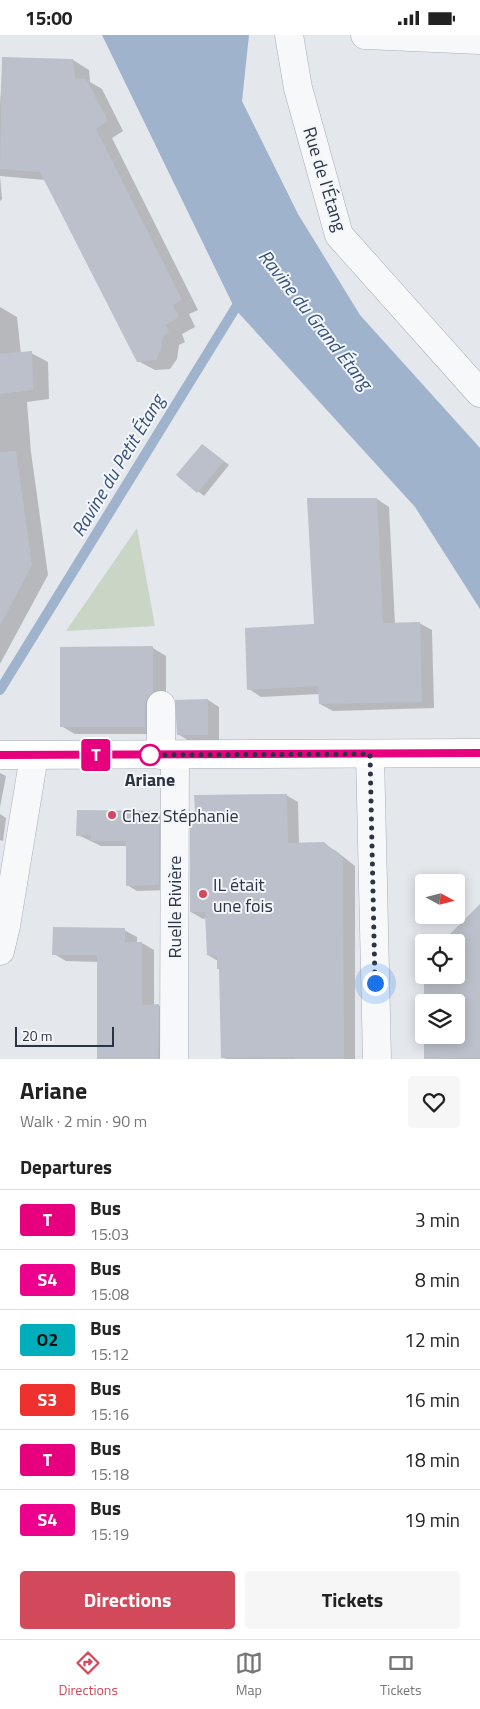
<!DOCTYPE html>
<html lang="en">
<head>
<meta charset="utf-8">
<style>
	:root { --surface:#fff; --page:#f6f6f6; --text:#222; --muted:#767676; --line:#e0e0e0; --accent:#d1495b }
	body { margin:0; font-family:"Titillium Web",sans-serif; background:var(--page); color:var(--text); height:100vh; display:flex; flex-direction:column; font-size:19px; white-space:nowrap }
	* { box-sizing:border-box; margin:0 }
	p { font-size:16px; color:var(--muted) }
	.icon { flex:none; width:28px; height:28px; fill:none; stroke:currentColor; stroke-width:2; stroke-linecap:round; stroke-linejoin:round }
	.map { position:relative; height:1024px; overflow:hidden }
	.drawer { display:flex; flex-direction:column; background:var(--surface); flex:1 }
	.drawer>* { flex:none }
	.badge { padding:0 10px; border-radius:4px; font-size:18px; line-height:32px }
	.needle { width:32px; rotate:97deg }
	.controls { position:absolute; left:415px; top:839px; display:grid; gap:10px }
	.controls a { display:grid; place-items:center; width:50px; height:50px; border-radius:5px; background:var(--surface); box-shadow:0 2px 12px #0003; font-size:25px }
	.scale { position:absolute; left:15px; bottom:12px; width:99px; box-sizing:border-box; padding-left:5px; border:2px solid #2b3445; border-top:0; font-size:14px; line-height:18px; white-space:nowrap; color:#2b3445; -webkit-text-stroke:4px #f4f6f9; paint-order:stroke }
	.you { position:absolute; width:25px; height:25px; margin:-12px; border:4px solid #fff; border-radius:50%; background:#1a73e8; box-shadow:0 0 0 8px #1a73e833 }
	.map>.badge { position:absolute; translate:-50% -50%; box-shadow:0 0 0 2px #fff }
	h2 { padding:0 20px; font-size:19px; line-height:45px }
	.round { display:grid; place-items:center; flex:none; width:52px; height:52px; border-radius:5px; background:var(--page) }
	.headline { display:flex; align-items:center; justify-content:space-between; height:85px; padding:0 20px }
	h1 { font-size:24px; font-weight:700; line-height:38px }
	.primary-button { display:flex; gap:10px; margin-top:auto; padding:10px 20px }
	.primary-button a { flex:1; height:58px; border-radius:5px; background:var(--accent); color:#fff; font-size:20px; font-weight:700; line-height:58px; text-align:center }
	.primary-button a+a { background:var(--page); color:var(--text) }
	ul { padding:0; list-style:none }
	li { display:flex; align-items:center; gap:15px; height:60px; padding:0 20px; border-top:1px solid var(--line) }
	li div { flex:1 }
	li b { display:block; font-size:19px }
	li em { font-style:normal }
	li .badge { min-width:55px; font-weight:700; text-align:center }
	.status { display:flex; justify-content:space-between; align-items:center; height:35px; padding:0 25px; background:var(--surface); direction:ltr }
	.status svg { height:14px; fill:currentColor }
	.tabs { display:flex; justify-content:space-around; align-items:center; height:70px; border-top:1px solid var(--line); background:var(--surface); font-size:14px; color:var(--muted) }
	.tabs a { display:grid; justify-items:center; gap:2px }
	.tabs .active { color:var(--accent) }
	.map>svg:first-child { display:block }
</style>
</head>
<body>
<div class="status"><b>15:00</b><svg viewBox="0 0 49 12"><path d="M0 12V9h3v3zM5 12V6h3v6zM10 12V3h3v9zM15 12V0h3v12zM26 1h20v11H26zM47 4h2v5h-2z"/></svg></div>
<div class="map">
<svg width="480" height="1024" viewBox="0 0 480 1024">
	<rect width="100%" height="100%" fill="#e4e7ec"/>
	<path fill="#c9d6c5" d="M 137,493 L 155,591 L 66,596 Z"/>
	<path fill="#9fb4cc" d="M 102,0 L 249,0 L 242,66 L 298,179 L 360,280 L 480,413 L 480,574 L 415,472 L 235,274 Z"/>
	<path fill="#0003" d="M 3,23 L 73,25 L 89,35 L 90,47 L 102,54 L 123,96 L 112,103 L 198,275 L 189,279 L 195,292 L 182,299 L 185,307 L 179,310 L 177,324 L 170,334 L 155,335 L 138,326 L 45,145 L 0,141 L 2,164 L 0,166 L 0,70 Z
		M 0,272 L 17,282 L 21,319 L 31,318 L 48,327 L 49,364 L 27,367 L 31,417 L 48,540 L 0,629 Z
		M 203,410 L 229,430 L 204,461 L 178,440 Z
		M 377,464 L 389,472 L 395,589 L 419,588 L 432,595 L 434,673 L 333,676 L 320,669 L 320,659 L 261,662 L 249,654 L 315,591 Z
		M 153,613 L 166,621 L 166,665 L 159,699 L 75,699 L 61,691 Z
		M 208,665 L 219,672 L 219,705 L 189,706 L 178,699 Z
		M 0,738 L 6,741 L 0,772 Z
		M 286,760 L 298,767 L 299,809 L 323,809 L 336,816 L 355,831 L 355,1024 L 226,1024 L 223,1022 L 220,934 L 218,926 L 208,920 L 207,883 L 203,884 L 191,877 Z
		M 159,777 L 169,783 L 169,855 L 137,856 L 127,850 L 127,811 L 101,811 L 78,800 Z
		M 0,779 L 6,783 L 3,806 L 0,805 Z
		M 480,886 L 480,1024 L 425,1024 L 425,1000 L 456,1000 L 456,968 L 425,940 L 456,940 Z
		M 124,895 L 137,902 L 137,908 L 142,908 L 154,915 L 154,971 L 158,970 L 170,977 L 170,1024 L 98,1024 L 99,927 L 66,926 L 54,919 Z"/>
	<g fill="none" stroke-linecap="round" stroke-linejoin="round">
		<path stroke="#9fb4cc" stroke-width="10" d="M 0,655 L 241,264"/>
	</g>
	<path fill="#bbc0ca" d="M 2,22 L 73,24 L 75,43 L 86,44 L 108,86 L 96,94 L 182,265 L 173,270 L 179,282 L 166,290 L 169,298 L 163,301 L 161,314 L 156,325 L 137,327 L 40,137 L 0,134 Z
		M 32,316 L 33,355 L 0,359 L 0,319 Z
		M 202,409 L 224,426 L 197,458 L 176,440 Z
		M 16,416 L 32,530 L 0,591 L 0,417 Z
		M 307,463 L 377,463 L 383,588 L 420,587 L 422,667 L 319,669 L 318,651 L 247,655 L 245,593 L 314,589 Z
		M 153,611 L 153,657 L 147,663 L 145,670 L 145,692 L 60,692 L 60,612 Z
		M 208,664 L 208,700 L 177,700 L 175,665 Z
		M 287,759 L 288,808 L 324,807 L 343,823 L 344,1024 L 295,1024 L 295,1022 L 221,1023 L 219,934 L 217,934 L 217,921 L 207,920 L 205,877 L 190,877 L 190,776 L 195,776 L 194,760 Z
		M 77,775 L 159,776 L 159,850 L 126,851 L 126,806 L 90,806 L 91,800 L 76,801 Z
		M 480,869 L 480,1023 L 424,1024 L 424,1000 L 456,1000 L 456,968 L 424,968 L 424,940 L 456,940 L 456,908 L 441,908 Z
		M 53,892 L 125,893 L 125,907 L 142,907 L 142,970 L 159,969 L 158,1024 L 97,1024 L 97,920 L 52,920 Z"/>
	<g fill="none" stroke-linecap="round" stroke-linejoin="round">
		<g stroke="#a9aeb7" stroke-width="29">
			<path id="minor" d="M 289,0 L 298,53 L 339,200 L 480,358
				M 365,0 L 480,5
				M 161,670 L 161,720
				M 370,719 L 377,1024
				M 0,916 L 6,891 L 34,721
				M 174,1024 L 175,720"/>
		</g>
		<g stroke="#a3abb8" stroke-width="29">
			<path id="major" d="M 0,720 L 480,718"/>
		</g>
		<use href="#minor" stroke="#f7f8fa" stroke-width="28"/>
		<use href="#major" stroke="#fff" stroke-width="28"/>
	</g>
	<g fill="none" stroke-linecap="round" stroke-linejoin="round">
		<g stroke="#fff" stroke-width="11">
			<path id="line" d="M 0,720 L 480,718"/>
		</g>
		<use href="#line" stroke="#e6007e" stroke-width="8"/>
		<path stroke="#2b3445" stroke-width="5" stroke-dasharray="0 9" d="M 150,720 L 144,720 L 370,719 L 375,948"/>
	</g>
	<circle fill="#fff" stroke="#e6007e" stroke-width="2.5" cx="150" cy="720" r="10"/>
	<g fill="#d1495b" stroke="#f4f6f9" stroke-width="2">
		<circle cx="112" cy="780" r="5"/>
		<circle cx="203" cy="859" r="5"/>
	</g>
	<g text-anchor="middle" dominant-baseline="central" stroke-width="4" stroke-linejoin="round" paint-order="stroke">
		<g font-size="18" fill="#2b3445" stroke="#f4f6f9">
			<text transform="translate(325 144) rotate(73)">Rue de l'Étang</text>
			<text transform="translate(174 872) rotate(-90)">Ruelle Rivière</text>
		</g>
		<g font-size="18" font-weight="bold" fill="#2b3445" stroke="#f4f6f9">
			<text x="150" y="744">Ariane</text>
		</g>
		<g font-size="18" fill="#2b3445" stroke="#f4f6f9" text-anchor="start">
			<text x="122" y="780">Chez Stéphanie</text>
			<text x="213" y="849">IL était<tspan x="213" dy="21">une fois</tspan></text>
		</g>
		<g font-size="19" font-style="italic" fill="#34527a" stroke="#f4f6f9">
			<text transform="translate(316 284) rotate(52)">Ravine du Grand Étang</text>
			<text transform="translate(117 430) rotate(-59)">Ravine du Petit Étang</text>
		</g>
	</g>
</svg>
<div class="controls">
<a><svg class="needle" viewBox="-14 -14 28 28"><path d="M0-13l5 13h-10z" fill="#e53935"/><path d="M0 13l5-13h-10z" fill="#767676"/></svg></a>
<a><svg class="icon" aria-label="locate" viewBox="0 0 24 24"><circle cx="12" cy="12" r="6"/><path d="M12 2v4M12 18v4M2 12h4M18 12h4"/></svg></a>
<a><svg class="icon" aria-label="layers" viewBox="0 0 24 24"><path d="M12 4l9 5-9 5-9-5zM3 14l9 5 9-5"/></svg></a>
</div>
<div class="scale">20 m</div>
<div class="you" style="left:375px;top:948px"></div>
<b class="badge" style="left:96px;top:720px;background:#e6007e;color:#fff">T</b>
</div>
<section class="drawer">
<div class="headline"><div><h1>Ariane</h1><p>Walk · 2 min · 90 m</p></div><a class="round"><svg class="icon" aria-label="heart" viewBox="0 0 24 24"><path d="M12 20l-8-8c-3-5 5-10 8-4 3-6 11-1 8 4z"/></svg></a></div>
<h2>Departures</h2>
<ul>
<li><span class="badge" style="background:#e6007e;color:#fff">T</span><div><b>Bus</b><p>15:03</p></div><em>3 min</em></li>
<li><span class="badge" style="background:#ec008c;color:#fff">S4</span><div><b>Bus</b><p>15:08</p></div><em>8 min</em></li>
<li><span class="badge" style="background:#00adba;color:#111">O2</span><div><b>Bus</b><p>15:12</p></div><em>12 min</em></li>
<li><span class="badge" style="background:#ee312f;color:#fff">S3</span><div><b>Bus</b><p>15:16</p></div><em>16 min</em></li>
<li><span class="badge" style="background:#e6007e;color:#fff">T</span><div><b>Bus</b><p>15:18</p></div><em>18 min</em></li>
<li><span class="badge" style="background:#ec008c;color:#fff">S4</span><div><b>Bus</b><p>15:19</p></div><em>19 min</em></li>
</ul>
<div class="primary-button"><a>Directions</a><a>Tickets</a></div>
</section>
<nav class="tabs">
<a class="active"><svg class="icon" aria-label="directions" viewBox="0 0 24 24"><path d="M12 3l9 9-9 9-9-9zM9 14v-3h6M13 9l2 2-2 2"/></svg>Directions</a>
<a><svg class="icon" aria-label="map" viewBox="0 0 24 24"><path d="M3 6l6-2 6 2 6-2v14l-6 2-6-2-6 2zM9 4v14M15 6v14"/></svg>Map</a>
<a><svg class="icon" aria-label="tickets" viewBox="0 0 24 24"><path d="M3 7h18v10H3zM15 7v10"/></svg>Tickets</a>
</nav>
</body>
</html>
